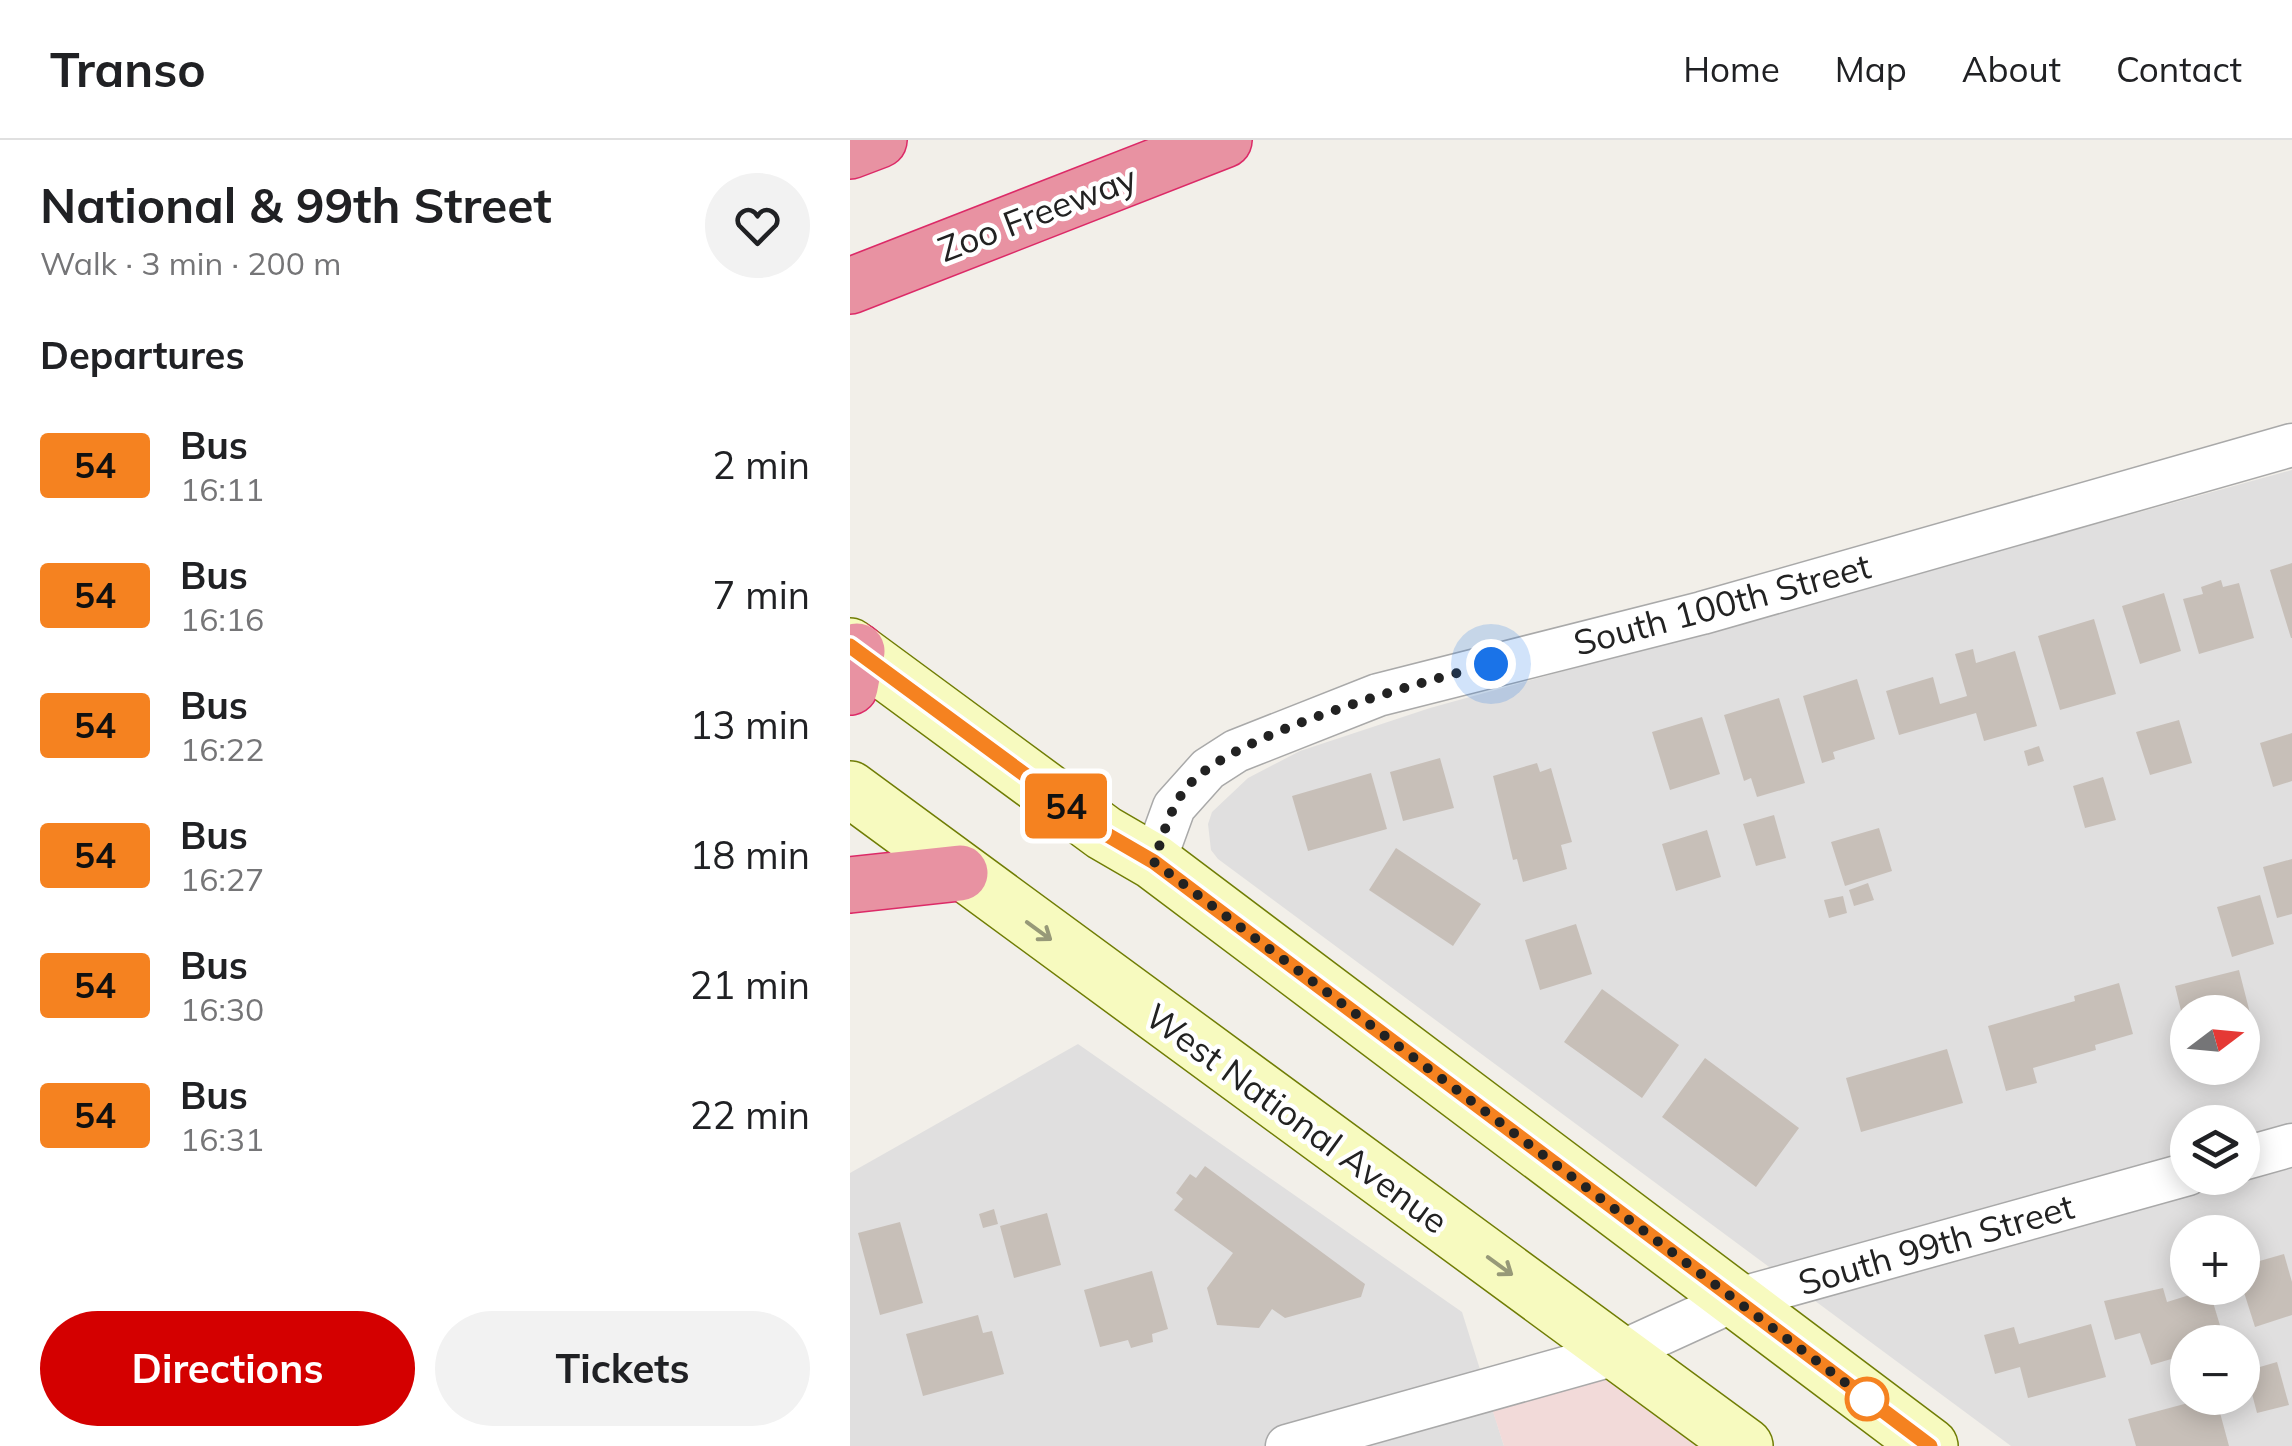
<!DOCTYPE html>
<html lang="en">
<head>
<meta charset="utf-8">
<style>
	:root { --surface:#fff; --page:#f2f2f2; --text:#202124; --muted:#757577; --line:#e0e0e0; --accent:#d40000 }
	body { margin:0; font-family:Mulish,sans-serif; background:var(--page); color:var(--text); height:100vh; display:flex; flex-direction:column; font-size:38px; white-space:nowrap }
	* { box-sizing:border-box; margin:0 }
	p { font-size:32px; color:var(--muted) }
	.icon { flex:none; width:55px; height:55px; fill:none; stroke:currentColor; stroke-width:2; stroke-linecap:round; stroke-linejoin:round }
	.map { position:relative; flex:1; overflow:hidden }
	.details { display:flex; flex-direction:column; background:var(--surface); width:850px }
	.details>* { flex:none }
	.badge { padding:0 20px; border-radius:8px; font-size:35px; line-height:65px }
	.needle { width:65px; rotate:74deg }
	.buttons { position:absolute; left:1320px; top:855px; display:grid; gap:20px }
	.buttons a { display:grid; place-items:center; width:90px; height:90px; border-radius:50%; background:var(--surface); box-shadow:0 5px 25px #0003; font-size:50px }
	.you { position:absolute; width:50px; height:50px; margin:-25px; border:8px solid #fff; border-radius:50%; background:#1a73e8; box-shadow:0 0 0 15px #1a73e833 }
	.map>.badge { position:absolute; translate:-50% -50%; box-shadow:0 0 0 5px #fff }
	h2 { padding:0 40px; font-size:38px; line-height:90px }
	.round { display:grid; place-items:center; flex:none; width:105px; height:105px; border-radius:52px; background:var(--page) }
	.headline { display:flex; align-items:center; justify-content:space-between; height:170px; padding:0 40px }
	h1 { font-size:48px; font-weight:700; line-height:75px }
	.button { display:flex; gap:20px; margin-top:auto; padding:20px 40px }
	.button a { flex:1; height:115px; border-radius:60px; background:var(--accent); color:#fff; font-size:40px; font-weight:700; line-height:115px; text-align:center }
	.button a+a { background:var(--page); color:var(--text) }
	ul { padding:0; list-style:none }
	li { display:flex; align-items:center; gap:30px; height:130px; padding:0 40px }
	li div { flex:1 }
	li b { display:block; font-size:38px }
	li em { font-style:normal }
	li .badge { min-width:110px; font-weight:700; text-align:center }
	header { display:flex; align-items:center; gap:60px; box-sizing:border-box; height:140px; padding:0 50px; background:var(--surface); border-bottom:2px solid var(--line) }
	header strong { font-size:48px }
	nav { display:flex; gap:55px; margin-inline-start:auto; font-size:35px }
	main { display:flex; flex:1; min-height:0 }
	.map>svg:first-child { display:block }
</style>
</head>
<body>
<header>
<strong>Transo</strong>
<nav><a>Home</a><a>Map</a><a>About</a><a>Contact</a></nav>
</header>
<main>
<section class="details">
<div class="headline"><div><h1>National &amp; 99th Street</h1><p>Walk · 3 min · 200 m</p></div><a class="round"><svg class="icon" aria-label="heart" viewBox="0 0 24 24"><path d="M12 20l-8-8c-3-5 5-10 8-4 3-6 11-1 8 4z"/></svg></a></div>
<h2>Departures</h2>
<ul>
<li><span class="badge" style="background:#f58220;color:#111">54</span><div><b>Bus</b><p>16:11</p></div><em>2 min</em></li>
<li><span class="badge" style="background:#f58220;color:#111">54</span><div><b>Bus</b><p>16:16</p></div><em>7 min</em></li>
<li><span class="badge" style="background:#f58220;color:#111">54</span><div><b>Bus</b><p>16:22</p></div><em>13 min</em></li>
<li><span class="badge" style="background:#f58220;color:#111">54</span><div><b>Bus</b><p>16:27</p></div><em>18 min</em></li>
<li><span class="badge" style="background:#f58220;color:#111">54</span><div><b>Bus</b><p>16:30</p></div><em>21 min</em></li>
<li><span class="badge" style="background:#f58220;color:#111">54</span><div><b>Bus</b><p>16:31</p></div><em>22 min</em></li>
</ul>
<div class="button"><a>Directions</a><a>Tickets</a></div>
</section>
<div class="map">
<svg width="1442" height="1306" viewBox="0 0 1442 1306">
	<rect width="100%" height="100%" fill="#f2efe9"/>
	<path fill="#e0dfdf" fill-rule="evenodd" d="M 1442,330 L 1442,1306 L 1161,1306 L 368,719 L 361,710 L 358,684 L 362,672 L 398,638 L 450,611 L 580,568 ZM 1338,872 L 1392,872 L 1392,928 L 1338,928 ZM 1338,982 L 1392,982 L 1392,1038 L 1338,1038 ZM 1338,1092 L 1392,1092 L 1392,1148 L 1338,1148 ZM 1338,1202 L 1392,1202 L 1392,1258 L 1338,1258 Z
		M 228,904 L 612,1172 L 654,1306 L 0,1306 L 0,1033 Z"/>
	<path fill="#f2dad9" d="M 769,1213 L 895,1306 L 654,1306 L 636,1250 Z"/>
	<path fill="#c7bfb8" d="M 1442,423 L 1442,498 L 1441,498 L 1420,430 Z
		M 1371,440 L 1373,447 L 1389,443 L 1404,498 L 1349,514 L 1333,459 L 1353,454 L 1351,447 Z
		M 1314,453 L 1331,511 L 1290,524 L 1272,466 Z
		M 1244,479 L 1266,554 L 1210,570 L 1188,496 Z
		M 1123,509 L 1126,523 L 1165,511 L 1187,586 L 1134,601 L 1126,573 L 1049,595 L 1036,551 L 1083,537 L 1090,564 L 1117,556 L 1105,514 Z
		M 1007,539 L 1025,599 L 983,612 L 985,619 L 972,623 L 953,556 Z
		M 929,558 L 955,643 L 907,657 L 901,638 L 894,641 L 874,575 Z
		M 852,577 L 870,634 L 820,650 L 802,592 Z
		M 1329,580 L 1342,623 L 1300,635 L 1286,592 Z
		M 1442,593 L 1442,641 L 1423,647 L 1410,603 Z
		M 1189,606 L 1194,621 L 1178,626 L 1174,611 Z
		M 590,618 L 604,668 L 553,681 L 540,632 Z
		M 687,623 L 690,632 L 701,628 L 722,702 L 711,705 L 717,729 L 673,742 L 667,719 L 663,720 L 643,636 Z
		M 521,633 L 537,689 L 458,711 L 442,656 Z
		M 1253,637 L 1266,680 L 1235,688 L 1223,646 Z
		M 924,675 L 936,718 L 906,726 L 893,684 Z
		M 1029,688 L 1042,731 L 995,746 L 981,702 Z
		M 857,690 L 871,737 L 826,751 L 812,704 Z
		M 546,708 L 631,764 L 603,806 L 519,750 Z
		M 1442,719 L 1442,774 L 1427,778 L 1413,727 Z
		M 1018,743 L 1024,760 L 1004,766 L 999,750 Z
		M 1410,755 L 1424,804 L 1382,817 L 1367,767 Z
		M 993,756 L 997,773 L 979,778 L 974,760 Z
		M 726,784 L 742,834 L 690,850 L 675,800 Z
		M 1389,830 L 1402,881 L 1392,884 L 1392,872 L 1338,872 L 1336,891 L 1325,846 Z
		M 1269,843 L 1283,894 L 1245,905 L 1246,910 L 1183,928 L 1187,943 L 1156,951 L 1138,886 L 1225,861 L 1224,856 Z
		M 752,849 L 829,905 L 792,958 L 714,902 Z
		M 1097,909 L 1113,963 L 1011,992 L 996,938 Z
		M 855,918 L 949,988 L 906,1047 L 812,977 Z
		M 355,1026 L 515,1144 L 511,1157 L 435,1178 L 422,1169 L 409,1188 L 367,1185 L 357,1148 L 383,1113 L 324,1070 L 333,1059 L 326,1053 L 340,1034 L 346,1038 Z
		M 144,1069 L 148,1084 L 133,1088 L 129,1074 Z
		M 197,1073 L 211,1125 L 164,1138 L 150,1086 Z
		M 50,1082 L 73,1163 L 30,1175 L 8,1093 Z
		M 1434,1114 L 1442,1142 L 1442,1175 L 1405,1187 L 1392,1146 L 1392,1126 Z
		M 302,1131 L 318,1189 L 302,1194 L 303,1202 L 281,1208 L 278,1200 L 250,1207 L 234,1150 Z
		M 1313,1148 L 1317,1162 L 1359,1149 L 1375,1202 L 1338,1202 L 1338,1214 L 1301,1225 L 1290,1193 L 1265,1200 L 1254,1161 Z
		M 128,1175 L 133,1193 L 142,1191 L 154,1234 L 73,1256 L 56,1194 Z
		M 1241,1184 L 1256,1237 L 1178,1258 L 1170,1227 L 1145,1234 L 1134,1195 L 1164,1187 L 1169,1204 Z
		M 1427,1222 L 1439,1265 L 1407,1273 L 1396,1231 Z
		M 1357,1258 L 1366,1258 L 1379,1306 L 1286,1306 L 1278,1279 Z"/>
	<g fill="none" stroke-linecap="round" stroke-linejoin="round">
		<g stroke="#a9a9a9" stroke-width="45">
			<path id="street" d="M 304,722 L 324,667 L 358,629 L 386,611 L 528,555 L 852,473 L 1442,305
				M 1392,1019 L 1442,1005
				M 437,1306 L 769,1213 L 885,1160 L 1338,1034"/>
		</g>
		<g stroke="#707d05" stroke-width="58">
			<path id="secondary" d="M 0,506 L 254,693 L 304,722 L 1080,1306
				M 0,649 L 895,1306"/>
		</g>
		<g stroke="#dc2a67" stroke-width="58">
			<path id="highway" d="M 0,11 L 29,0
				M 0,146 L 374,0
				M 0,547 L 7,511
				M 0,745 L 110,733"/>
		</g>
		<use href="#street" stroke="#fff" stroke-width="42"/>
		<use href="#secondary" stroke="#f7fabf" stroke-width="55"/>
		<use href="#highway" stroke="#e892a2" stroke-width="55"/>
	</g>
	<defs><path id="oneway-shaft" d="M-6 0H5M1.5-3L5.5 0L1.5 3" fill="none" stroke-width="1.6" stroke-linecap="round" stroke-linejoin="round" transform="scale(2.5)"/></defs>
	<g stroke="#979978">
		<use href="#oneway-shaft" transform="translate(189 791) rotate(36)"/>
		<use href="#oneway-shaft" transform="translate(650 1126) rotate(36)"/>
	</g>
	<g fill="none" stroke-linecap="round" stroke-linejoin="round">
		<g stroke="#fff" stroke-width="22">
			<path id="line" d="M 0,506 L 254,693 L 304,722 L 1080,1306"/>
		</g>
		<use href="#line" stroke="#f58220" stroke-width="15"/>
		<path stroke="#222" stroke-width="10" stroke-dasharray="0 18" d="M 641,524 C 569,543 385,592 338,646 C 320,667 313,696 304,722 L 1017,1259"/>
	</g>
	<circle fill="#fff" stroke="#f58220" stroke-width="5" cx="1017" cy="1259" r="20"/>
	<g text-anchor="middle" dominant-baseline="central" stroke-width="9" stroke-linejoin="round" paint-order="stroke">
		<g font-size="35" fill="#222" stroke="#fff">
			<text transform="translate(187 73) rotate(-21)">Zoo Freeway</text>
			<text transform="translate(872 464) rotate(-15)">South 100th Street</text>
			<text transform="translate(447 978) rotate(36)">West National Avenue</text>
			<text transform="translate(1086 1104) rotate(-16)">South 99th Street</text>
		</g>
	</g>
</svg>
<div class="buttons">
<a><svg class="needle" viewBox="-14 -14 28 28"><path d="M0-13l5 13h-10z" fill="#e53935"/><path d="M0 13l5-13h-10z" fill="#757577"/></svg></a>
<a><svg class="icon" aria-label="layers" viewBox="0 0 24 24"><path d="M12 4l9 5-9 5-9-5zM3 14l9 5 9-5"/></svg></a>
<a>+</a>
<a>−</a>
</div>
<div class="you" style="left:641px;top:524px"></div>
<b class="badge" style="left:216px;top:666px;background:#f58220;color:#111">54</b>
</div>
</main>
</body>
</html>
